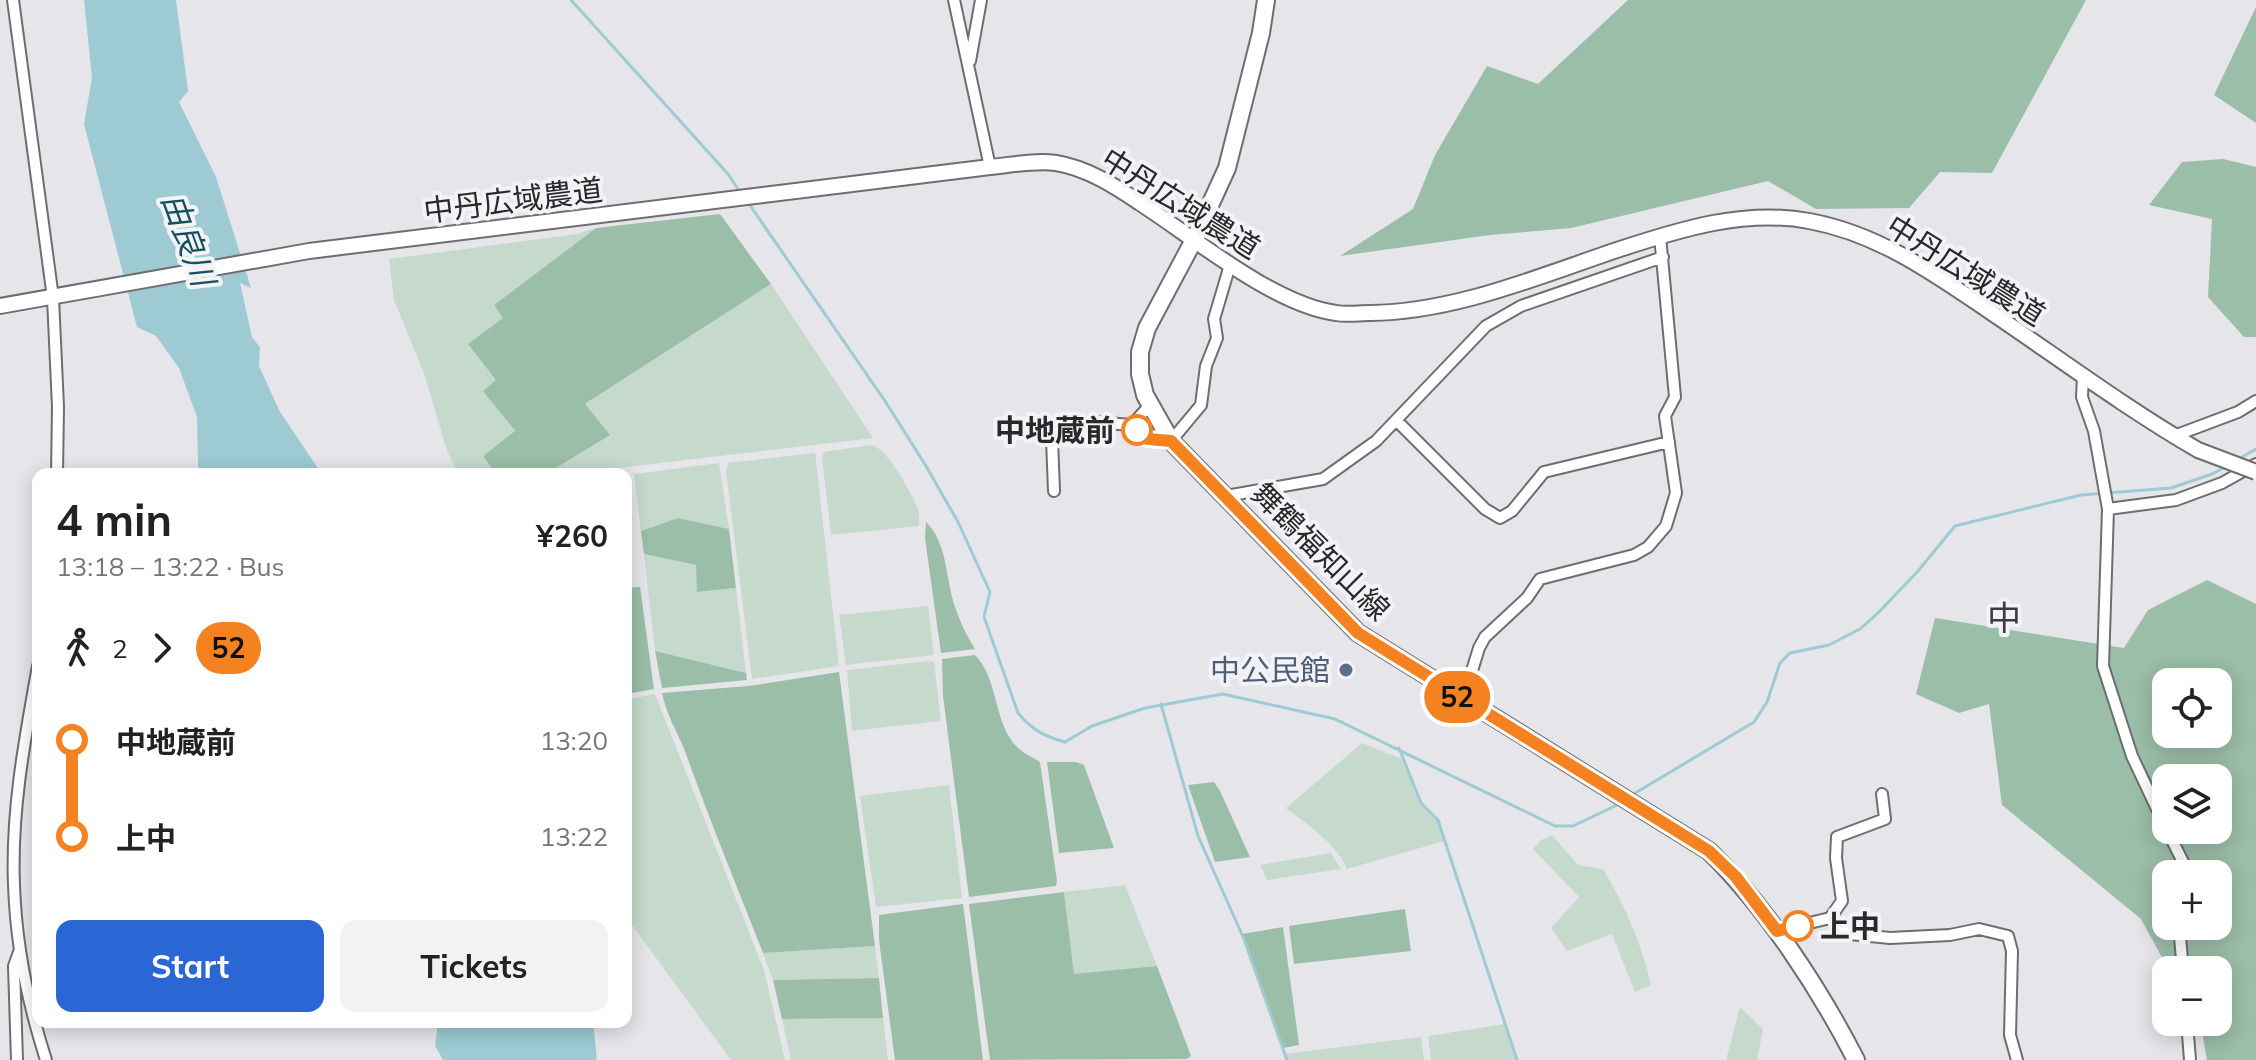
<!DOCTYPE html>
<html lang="en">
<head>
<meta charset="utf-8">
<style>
	:root { --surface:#fff; --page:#f2f2f2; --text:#222; --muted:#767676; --accent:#2b67d4 }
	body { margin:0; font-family:Mulish,"Noto Sans JP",sans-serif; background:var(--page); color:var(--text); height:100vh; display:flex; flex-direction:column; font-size:30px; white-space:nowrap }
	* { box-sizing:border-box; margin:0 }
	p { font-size:26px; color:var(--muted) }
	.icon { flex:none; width:44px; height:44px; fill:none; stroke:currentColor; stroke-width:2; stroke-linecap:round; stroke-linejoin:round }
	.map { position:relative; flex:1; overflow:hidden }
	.sheet { position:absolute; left:32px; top:468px; width:600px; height:560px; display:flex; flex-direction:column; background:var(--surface); border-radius:16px; box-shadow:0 4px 20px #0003 }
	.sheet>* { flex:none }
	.badge { padding:0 16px; border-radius:26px; font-size:28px; line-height:52px }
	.fabs { position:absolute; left:2152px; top:668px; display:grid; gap:16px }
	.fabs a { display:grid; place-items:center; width:80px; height:80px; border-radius:16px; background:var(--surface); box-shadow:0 4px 20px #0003; font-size:40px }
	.map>.badge { position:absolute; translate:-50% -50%; box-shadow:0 0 0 4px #fff }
	.legs { display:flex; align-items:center; gap:12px; height:88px; padding:0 24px; font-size:26px }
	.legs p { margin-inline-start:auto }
	.headline { display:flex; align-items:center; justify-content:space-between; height:136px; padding:0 24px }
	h1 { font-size:44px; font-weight:700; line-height:60px }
	.button { display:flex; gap:16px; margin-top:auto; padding:16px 24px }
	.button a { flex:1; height:92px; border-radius:16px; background:var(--accent); color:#fff; font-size:32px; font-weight:700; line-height:92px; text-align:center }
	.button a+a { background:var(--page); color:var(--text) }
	ul { padding:0 24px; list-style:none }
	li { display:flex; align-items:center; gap:28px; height:96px; font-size:30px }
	li i { display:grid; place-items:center; width:12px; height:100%; margin:0 10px; background:currentColor }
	li i::after { content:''; width:20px; height:20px; margin:-10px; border:6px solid; border-radius:50%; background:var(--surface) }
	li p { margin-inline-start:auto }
	li:first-child i { background:linear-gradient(#0000 50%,currentColor 0) }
	li:last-child i { background:linear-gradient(currentColor 50%,#0000 0) }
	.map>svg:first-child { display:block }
</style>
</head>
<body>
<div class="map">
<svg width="2256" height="1060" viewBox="0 0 2256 1060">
	<rect width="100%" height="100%" fill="#e6e5e9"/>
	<path fill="#c5dacd" d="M 596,228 L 494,305 L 503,317 L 496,381 L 484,391 L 515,432 L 483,456 L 496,474 L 457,472 L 445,445 L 425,376 L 394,300 L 389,259 L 577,234 Z
		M 771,284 L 873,438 L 568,474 L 546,474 L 609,435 L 584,405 Z
		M 872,445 C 888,449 910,491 917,507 C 920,513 919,519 919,526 L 831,535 L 822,457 L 824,452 Z
		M 815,453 L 839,666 L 752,679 L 726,471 L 728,463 Z
		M 719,463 L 729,529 L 678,518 L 641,531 L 634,474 Z
		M 644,554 L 696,565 L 698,592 L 736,588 L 746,673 L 655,651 Z
		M 928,606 L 934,655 L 846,665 L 839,615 Z
		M 930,661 L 934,662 L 941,721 L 852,731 L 847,670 Z
		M 655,694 L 764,970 L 785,1060 L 731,1060 L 626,917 L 626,700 Z
		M 1362,743 L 1401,759 L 1421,803 L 1437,820 L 1444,841 L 1347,869 C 1336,843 1308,825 1286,808 Z
		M 949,785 L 962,898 L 876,907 L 860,796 Z
		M 1552,835 L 1578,865 L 1603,869 C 1625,906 1641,942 1651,985 L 1635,992 L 1612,934 L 1567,951 L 1551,928 L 1579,897 L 1533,849 L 1541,840 Z
		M 1331,853 L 1341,869 L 1267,880 L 1260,865 Z
		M 1125,885 L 1157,966 L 1074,975 L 1064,892 Z
		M 875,946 L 879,978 L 773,980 L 763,953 Z
		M 1740,1007 L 1763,1029 L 1757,1060 L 1726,1060 Z
		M 883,1018 L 888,1060 L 791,1060 L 782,1019 Z
		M 1505,1024 L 1516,1060 L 1431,1060 L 1428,1036 Z
		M 1421,1037 L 1424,1060 L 1286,1060 L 1285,1054 Z"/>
	<path fill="#9bbea8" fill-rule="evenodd" d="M 1628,0 L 2086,0 L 1992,173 L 1940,172 L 1909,208 L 1816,209 L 1768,181 L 1571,228 L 1490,235 L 1340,256 L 1413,209 L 1435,155 L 1487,66 L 1538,84 Z
		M 2256,7 L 2256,123 L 2214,95 Z
		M 2223,159 L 2256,167 L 2256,337 L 2244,337 L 2208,297 L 2212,219 L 2149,205 L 2182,162 Z
		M 720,214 L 771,284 L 585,404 L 610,435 L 546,474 L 496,474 L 483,456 L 515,431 L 483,391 L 496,380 L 468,344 L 503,318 L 494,305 L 596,228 Z
		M 678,518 L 729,529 L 736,588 L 697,592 L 696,565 L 644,554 L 641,531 Z
		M 926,522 C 947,542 946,578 954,604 C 959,620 966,635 975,649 L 941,653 L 925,538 Z
		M 2207,580 L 2256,604 L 2256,1060 L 2207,1060 L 2202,1031 L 2198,1022 L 2218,1022 L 2218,970 L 2169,970 L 2141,919 L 2002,805 L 1989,704 L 1959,713 L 1916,694 L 1935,618 L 2124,648 L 2148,610 ZM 2166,682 L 2218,682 L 2218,734 L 2166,734 ZM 2166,778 L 2218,778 L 2218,830 L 2166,830 ZM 2166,874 L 2218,874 L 2218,926 L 2166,926 Z
		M 640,587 L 654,689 L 626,694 L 626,588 Z
		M 655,651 L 746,673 L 747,680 L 662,688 Z
		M 975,655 C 999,679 993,724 1018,748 C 1024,754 1033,757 1040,762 L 1057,881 L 1056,886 L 969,897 L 943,696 L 942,659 Z
		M 839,672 L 875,946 L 763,953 C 737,886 709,819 685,751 C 677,731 666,714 662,693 L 749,686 Z
		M 1047,762 L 1076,762 L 1084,765 L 1114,848 L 1059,853 Z
		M 1214,782 L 1220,791 L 1250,857 L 1215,862 L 1188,785 Z
		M 1064,892 L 1074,974 L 1157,966 L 1191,1056 L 1187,1059 L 990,1060 L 969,904 Z
		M 963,904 L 983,1060 L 895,1060 L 879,940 L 879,915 Z
		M 1405,909 L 1411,951 L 1294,964 L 1289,926 Z
		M 1283,927 L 1299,1045 L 1283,1048 L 1242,934 Z
		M 879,978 L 883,1018 L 782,1019 L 773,980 Z"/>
	<path fill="#9ecad4" d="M 84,0 L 176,0 L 188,91 L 179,102 L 216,177 L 251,288 L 240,283 L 252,337 L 260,347 L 259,366 L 280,412 L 322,474 L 202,474 L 198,466 L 197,417 L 179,368 L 156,336 L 137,327 L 84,124 L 92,78 Z
		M 438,1022 L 593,1022 L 597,1060 L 443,1060 L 435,1046 Z"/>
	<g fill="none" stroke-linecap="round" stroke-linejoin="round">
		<path stroke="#9ecad4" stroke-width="3" d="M 571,0 L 728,174 L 740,192
			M 747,201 L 885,401 L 926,466 L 958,522 L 990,592 L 984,617 L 1018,713 C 1032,730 1044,736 1065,742 L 1092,726 L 1145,708 L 1223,694 L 1335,719 L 1555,826 L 1573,826 L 1619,804
			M 2237,460 L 2256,449
			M 1161,704 L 1198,836 L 1244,939 L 1287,1060
			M 1399,748 L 1421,803 L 1438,820 L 1517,1060
			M 1632,795 L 1754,722 L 1767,702 L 1780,663 L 1790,653 L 1829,645 L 1860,629 L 1878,613 L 1918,571 L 1955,526 L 2081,495 L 2171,488 L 2212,474 L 2227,466"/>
		<g stroke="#6e6e71" stroke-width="14">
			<path id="street" d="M 13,0 L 53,298 L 58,407 L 57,474
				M 954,0 L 990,167
				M 970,61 L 981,0
				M 2083,376 L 2082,397 L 2094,431 L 2108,509 L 2103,666 L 2132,756 L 2166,828
				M 1397,421 L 1485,509 L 1500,518 L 1512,511 L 1544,472 L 1669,442
				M 1132,425 L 1148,439 L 1171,441 L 1201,405 L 1206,366 L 1217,338 L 1214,319 L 1230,265
				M 2174,436 L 2238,412 L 2256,401
				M 1054,491 L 1052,439 L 1060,427 L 1081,421 L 1132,425 L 1149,406
				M 1226,496 L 1323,479 L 1376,441 L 1486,326 L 1521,306 L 1663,257
				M 2108,509 L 2176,500 L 2222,483 L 2256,464
				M 38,666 C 25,738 11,811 14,885 C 16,944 28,1004 46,1060
				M 1454,695 L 1471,674 L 1479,648 L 1485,637 L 1527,598 L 1540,579 L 1634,555 L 1648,547 L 1666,526 L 1676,493 L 1665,416 L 1675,397 L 1660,236
				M 2167,830 L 2189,874
				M 1830,918 L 1850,934 L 1890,938 L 1950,935 L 1979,929 L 2008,936 L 2012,951 L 2010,1035 L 2017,1060
				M 2179,926 L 2183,970
				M 1777,931 L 1830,918 L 1842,901 L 1836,858 L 1837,837 L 1885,819 L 1882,794
				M 2187,1022 L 2190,1060
				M 17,1060 L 14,966 L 19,952"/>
		</g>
		<g stroke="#6e6e71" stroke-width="18">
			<path id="secondary" d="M 0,306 L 309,251 L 990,167 C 1011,165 1035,160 1056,163 C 1087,168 1115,186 1140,203 C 1193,237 1274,305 1336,313 C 1347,315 1359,313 1370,313 C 1456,312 1539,276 1620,249 C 1681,229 1745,209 1809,221 C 1881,234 1939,277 1998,317 C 2064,362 2129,410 2198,450"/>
		</g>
		<g stroke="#6e6e71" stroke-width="20">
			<path id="primary" d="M 1266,0 L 1261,33 L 1227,168 L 1195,238 L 1147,328 L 1140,352 L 1140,374 L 1145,395 L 1171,441 L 1358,633 L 1709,851 C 1766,907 1819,988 1856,1060"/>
		</g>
		<use href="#street" stroke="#fff" stroke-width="10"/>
		<use href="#secondary" stroke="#fff" stroke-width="14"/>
		<use href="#primary" stroke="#fff" stroke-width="16"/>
		<g stroke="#6e6e71" stroke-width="18" stroke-linecap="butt">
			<path id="secondary-bridge" d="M 2198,450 L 2256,472"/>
		</g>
		<use href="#secondary-bridge" stroke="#fff" stroke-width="14"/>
	</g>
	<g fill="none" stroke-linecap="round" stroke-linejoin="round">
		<g stroke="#fff" stroke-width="18">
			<path id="line-1" d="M 1137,430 L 1148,439 L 1171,441 L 1358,633 L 1709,851 L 1736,877 L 1777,931 L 1798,926"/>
		</g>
		<use href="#line-1" stroke="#f58220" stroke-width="12"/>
	</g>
	<g fill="#fff" stroke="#f58220" stroke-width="4">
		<circle cx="1137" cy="430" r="14"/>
		<circle cx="1798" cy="926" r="14"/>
	</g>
	<circle fill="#5c6f8a" stroke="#f3f2f6" stroke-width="3" cx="1346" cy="670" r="8"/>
	<g text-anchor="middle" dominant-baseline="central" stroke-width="8" stroke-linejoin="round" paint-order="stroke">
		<g font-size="30" fill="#29292a" stroke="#f3f2f6">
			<text transform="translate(513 200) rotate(-7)">中丹広域農道</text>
			<text transform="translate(1181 203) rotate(32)">中丹広域農道</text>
			<text transform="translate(1966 270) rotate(32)">中丹広域農道</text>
			<text transform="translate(1321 551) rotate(45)">舞鶴福知山線</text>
		</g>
		<g font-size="30" font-weight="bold" fill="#29292a" stroke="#f3f2f6" text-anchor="end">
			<text x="1115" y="430">中地蔵前</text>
			<text x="1820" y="926" text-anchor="start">上中</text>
		</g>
		<g font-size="30" fill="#4e5e75" stroke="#f3f2f6" text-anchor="end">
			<text x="1330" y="670">中公民館</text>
		</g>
		<g font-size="32" font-style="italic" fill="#15525e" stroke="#f3f2f6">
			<text transform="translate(189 239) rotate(70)">由良川</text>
		</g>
		<g font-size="34" fill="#3d3c3f" stroke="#f3f2f6">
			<text x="2004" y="617">中</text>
		</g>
	</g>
</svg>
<div class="fabs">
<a><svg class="icon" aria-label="locate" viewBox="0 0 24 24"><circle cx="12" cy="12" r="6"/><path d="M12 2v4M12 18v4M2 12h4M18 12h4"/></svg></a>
<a><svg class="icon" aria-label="layers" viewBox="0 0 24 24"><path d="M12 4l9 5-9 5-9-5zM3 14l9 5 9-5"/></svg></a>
<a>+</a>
<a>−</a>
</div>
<b class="badge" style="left:1457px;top:697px;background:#f58220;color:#111">52</b>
<section class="sheet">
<div class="headline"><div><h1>4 min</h1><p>13:18 – 13:22 · Bus</p></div><b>¥260</b></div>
<div class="legs"><svg class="icon" aria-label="walk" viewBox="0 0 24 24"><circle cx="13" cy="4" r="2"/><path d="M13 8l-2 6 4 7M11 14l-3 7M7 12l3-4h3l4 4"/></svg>2<svg class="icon" aria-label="forward" viewBox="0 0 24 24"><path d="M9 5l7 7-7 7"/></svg><b class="badge" style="background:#f58220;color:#111">52</b></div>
<ul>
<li><i style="color:#f58220"></i><b>中地蔵前</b><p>13:20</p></li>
<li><i style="color:#f58220"></i><b>上中</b><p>13:22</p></li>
</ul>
<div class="button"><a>Start</a><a>Tickets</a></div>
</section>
</div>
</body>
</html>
